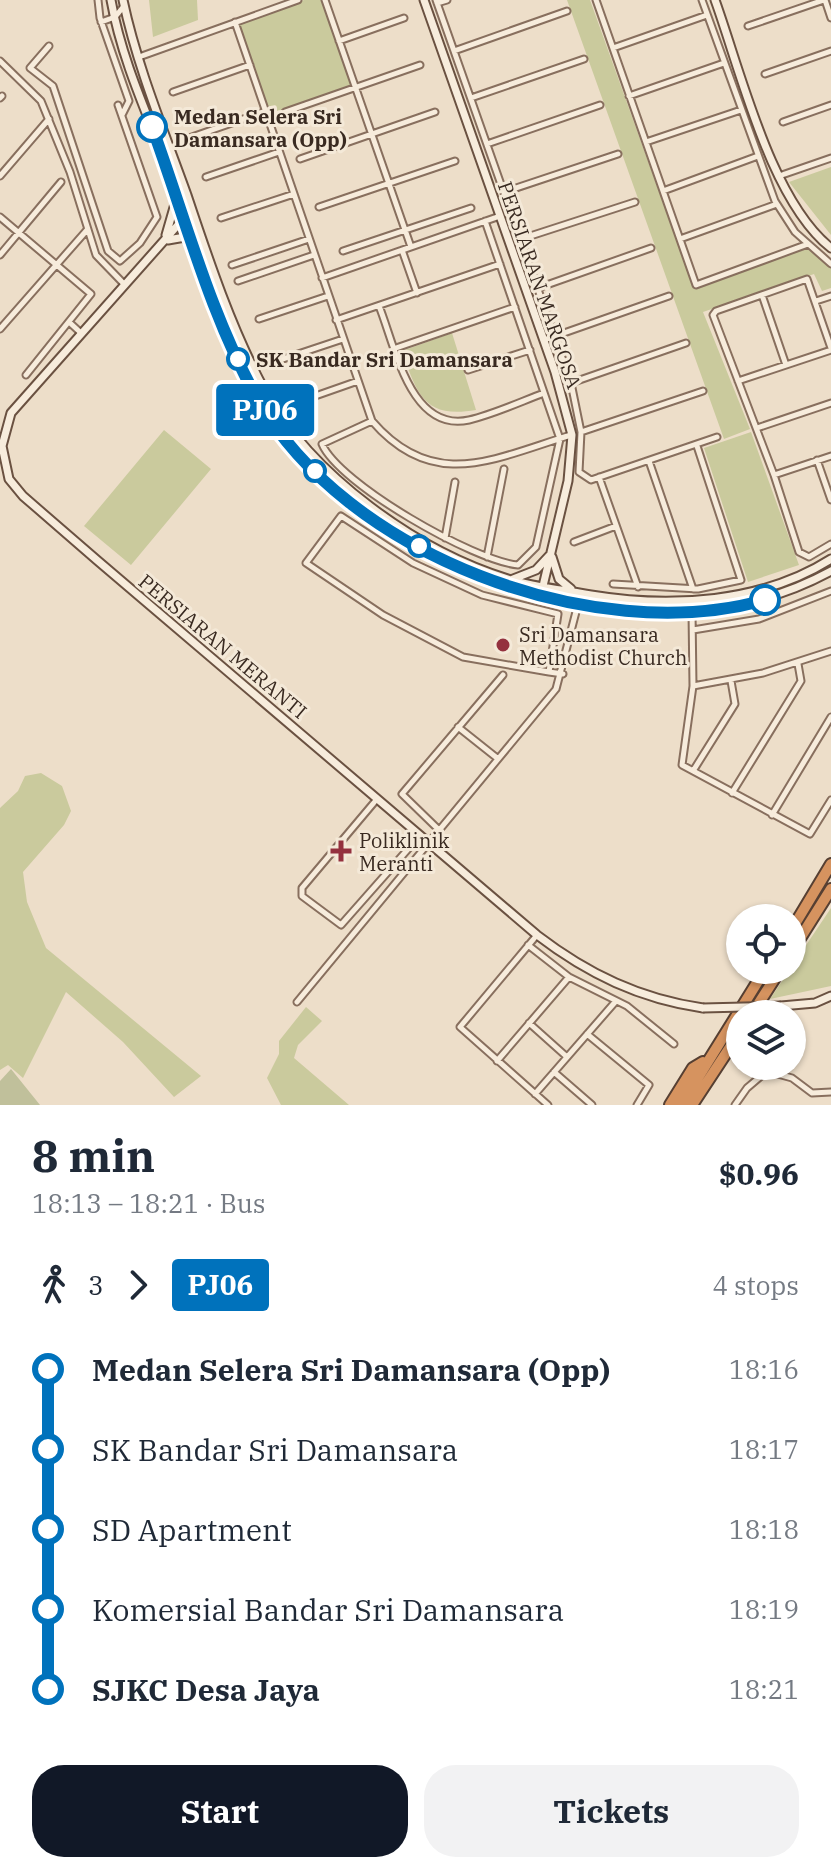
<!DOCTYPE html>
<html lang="en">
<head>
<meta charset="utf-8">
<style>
	:root { --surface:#fff; --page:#f2f2f3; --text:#1f2937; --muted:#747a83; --accent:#111827 }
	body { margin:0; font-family:"IBM Plex Serif",serif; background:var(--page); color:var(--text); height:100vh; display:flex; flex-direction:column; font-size:30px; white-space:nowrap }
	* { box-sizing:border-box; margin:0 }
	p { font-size:26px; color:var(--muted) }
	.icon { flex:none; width:44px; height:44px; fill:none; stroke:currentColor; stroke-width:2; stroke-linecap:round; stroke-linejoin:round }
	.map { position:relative; height:1105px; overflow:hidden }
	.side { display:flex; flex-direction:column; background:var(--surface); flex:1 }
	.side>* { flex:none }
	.badge { padding:0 16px; border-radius:6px; font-size:28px; line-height:52px }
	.tools { position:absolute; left:726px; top:904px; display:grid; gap:16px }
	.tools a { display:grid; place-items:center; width:80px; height:80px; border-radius:50%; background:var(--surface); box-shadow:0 2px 6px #0004; font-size:40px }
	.map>.badge { position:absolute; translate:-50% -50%; box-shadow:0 0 0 4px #fff }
	.legs { display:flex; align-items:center; gap:12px; height:88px; padding:0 32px; font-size:26px }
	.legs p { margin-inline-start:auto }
	.headline { display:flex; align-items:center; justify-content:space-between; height:136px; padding:0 32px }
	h1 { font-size:44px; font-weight:800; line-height:60px }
	.action { display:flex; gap:16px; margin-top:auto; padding:16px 32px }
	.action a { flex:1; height:92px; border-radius:32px; background:var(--accent); color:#fff; font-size:32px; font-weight:800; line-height:92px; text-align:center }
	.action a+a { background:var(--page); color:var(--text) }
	ul { padding:0 32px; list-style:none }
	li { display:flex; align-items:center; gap:28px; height:80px; font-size:30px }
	li i { display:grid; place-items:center; width:12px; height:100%; margin:0 10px; background:currentColor }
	li i::after { content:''; width:20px; height:20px; margin:-10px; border:6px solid; border-radius:50%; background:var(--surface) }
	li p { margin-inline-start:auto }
	li:first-child i { background:linear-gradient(#0000 50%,currentColor 0) }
	li:last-child i { background:linear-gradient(currentColor 50%,#0000 0) }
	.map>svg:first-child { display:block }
</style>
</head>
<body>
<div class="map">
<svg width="831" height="1105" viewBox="0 0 831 1105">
	<rect width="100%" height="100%" fill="#eddec9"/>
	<path fill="#caca9d" d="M 149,0 L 197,0 L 198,20 L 153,37 Z
		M 304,0 L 323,0 L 352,86 L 269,115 L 237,23 Z
		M 567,0 L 590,0 L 694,289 L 807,248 L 831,267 L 831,288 L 822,291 L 814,274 L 703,312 L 750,429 L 724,439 Z
		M 831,167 L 831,235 L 789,182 Z
		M 452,333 L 476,410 C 424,419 417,394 402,351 Z
		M 164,430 L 211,469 L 131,565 L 84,526 Z
		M 751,432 L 799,565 L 748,582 L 704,448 Z
		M 41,773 L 62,786 L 71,811 L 64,825 L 23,872 L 27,902 L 46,948 L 201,1076 L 174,1097 L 123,1042 L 66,992 L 23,1078 L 8,1065 L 0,1070 L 0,808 L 18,791 L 25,776 Z
		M 831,908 L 831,986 L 770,999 Z
		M 306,1007 L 322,1021 L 298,1045 L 294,1058 L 349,1105 L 281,1105 L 267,1078 L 279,1054 L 279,1041 Z"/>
	<path fill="#c0c09b" d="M 11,1069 L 40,1105 L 0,1105 L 0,1081 Z"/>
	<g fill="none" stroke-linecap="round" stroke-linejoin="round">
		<g stroke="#886f5e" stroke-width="9">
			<path id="street" d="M 98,0 L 100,18 L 129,101 L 122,115
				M 325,0 L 411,247
				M 436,0 L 571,383 L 581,432 L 579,472 L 591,480 L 717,437
				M 596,0 L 696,285 L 808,244
				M 702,0 L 775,201 L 795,232 L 831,264
				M 825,0 L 831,18
				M 437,3 L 447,0
				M 101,22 L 115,17 L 124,6
				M 235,22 L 372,421 C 434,493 495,458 571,435
				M 748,26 L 824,0
				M 339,41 L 404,18
				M 49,46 L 30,68 L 53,86 L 108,251 L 120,261 L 140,243 L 157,217 L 118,105
				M 613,48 L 707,15
				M 454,51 L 567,11
				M 139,57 L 298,0
				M 0,61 L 41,101 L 70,172 L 96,255 L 124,284
				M 765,74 L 831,51
				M 173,92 L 250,65
				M 629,96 L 724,63
				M 0,98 L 2,96
				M 471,98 L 584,59
				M 285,112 L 420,65
				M 783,122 L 831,105
				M 189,138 L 266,111
				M 646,142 L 741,110
				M 487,144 L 600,105
				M 300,159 L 435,112
				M 0,176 L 49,119
				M 779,176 L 831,158
				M 206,177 L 279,152
				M 663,191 L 758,156
				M 504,192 L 618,154
				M 319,207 L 455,161
				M 0,217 L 91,294 L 26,375
				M 221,218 L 294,194
				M 521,239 L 635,202
				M 680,239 L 777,204
				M 402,250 L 417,293
				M 343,251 L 471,208
				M 0,255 L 61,182
				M 232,265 L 309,239
				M 322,278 L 500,216
				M 238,281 L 314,255
				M 538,288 L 651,248
				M 762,295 L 786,365
				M 816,301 L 831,296
				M 379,306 C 395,345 410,433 469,420 C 494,414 520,402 544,393
				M 259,319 L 328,296
				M 336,320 L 500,264
				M 69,322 L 81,333
				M 0,329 L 87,230
				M 544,340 L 669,296
				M 396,348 L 515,307
				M 831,348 L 807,279 L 716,311 L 713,315 L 774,475 L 799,552 L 809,557 L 831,544
				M 271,363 L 343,339
				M 468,370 L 530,350
				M 738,381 L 831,350
				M 571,383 L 686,343
				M 301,401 L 358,381
				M 372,421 L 322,444 C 339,484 474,561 518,565 L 536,547 L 560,439 L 485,221
				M 757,428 L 831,403
				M 581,432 L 703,391
				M 817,460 L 831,500
				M 649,461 L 693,589
				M 774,475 L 831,456
				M 599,477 L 638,587
				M 445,538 L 455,482
				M 574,542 L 616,526
				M 487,557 L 504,469
				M 613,584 L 698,589 L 741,580 L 697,446
				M 692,612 L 693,686 L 682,765 L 810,834 L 831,800
				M 693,630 L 759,619 L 831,591
				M 549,672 L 558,614 L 482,595 L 413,563 L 341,516 L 306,563 L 383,615 L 463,657 L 549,672 L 563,674
				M 693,686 L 763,673 L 831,651
				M 458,727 L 497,758
				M 693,771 L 735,704 L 731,681
				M 732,793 L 801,681 L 798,664
				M 377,799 L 302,888 L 302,896 L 341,925 L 409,848
				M 772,815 L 831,717
				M 438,829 L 402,794 L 503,675
				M 537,935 L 460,1027 L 548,1105
				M 528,945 L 569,977 L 627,1006 L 674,1044
				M 297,1002 L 556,689 L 578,604
				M 529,1023 L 567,1057
				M 587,1034 L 649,1085 L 637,1105
				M 497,1061 L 569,977
				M 554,1072 L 592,1105
				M 535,1094 L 616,1001
				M 735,1105 L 747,1088 L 767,1071 L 792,1078 L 812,1093 L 831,1092"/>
		</g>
		<g stroke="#6a5141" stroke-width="11">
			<path id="secondary" d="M 111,0 C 123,68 155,130 178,195 C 201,263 222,334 256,398 C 319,511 466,588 590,605 C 676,617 754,613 831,571
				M 123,0 C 137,66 164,131 187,195 C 209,261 232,330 265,391 C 312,476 417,551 508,579 C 535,587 564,590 591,595 C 670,608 762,603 831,559
				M 424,0 L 555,372 L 572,435 L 568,481 L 543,586
				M 715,0 C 741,72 771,201 831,248
				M 193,214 L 185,217 L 11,413 L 2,446 L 9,479 L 23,496 L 98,561 L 537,935 C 588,974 640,999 703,1008
				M 166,235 L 177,197
				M 168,240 L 185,237 L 191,244
				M 552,557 L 559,579 L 571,589
				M 513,579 L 536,570 L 549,556
				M 781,1006 L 815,1003 L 831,996"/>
		</g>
		<g stroke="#563f32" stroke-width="14">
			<path id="highway" d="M 792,929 L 831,864
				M 792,951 L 831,889
				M 752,1014 L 780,970
				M 670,1105 L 693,1068 L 703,1062
				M 681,1105 L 765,970
				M 692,1105 L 740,1032"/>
		</g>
		<use href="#street" stroke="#f7ecdc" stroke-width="5"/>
		<use href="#secondary" stroke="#f7ecdc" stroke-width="7"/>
		<use href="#highway" stroke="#d6935f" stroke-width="10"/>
		<g stroke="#6a5141" stroke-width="11" stroke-linecap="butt">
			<path id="secondary-bridge" d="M 703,1008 L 781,1006"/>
		</g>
		<use href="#secondary-bridge" stroke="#f7ecdc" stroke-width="7"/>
	</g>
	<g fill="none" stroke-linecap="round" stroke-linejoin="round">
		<g stroke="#fff" stroke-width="18">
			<path id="line-1" d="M 152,127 C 185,217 210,315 257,398 C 345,555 594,648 765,600"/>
		</g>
		<use href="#line-1" stroke="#0072bc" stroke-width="12"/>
	</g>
	<g fill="#fff" stroke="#0072bc" stroke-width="4">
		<circle cx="152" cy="127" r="14"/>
		<circle cx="238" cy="359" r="10"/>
		<circle cx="315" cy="471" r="10"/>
		<circle cx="419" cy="546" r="10"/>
		<circle cx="765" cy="600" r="14"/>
	</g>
	<g fill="#94313e" stroke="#f4e9d8" stroke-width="3">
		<circle cx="503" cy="645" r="8"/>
		<path d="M337 839h8v8h8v8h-8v8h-8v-8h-8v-8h8z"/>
	</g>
	<g text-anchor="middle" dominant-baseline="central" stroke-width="6" stroke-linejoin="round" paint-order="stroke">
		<g font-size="20" font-weight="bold" fill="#392a21" stroke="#f4e9d8" text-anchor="start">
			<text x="174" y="116">Medan Selera Sri<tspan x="174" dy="23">Damansara (Opp)</tspan></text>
			<text x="256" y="359">SK Bandar Sri Damansara</text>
		</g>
		<g font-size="20" fill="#392a21" stroke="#f4e9d8">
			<text transform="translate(540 285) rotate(71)">PERSIARAN MARGOSA</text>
			<text transform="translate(223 646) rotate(40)">PERSIARAN MERANTI</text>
		</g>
		<g font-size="20" fill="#392a21" stroke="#f4e9d8" text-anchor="start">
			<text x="519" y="634">Sri Damansara<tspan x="519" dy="23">Methodist Church</tspan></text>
			<text x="359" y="840">Poliklinik<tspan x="359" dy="23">Meranti</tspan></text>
		</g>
	</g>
</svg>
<div class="tools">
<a><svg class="icon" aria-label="locate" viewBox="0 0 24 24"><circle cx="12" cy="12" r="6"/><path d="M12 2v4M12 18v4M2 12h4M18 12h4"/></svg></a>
<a><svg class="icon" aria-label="layers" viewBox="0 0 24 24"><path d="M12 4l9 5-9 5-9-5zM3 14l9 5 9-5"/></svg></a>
</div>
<b class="badge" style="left:265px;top:410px;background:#0072bc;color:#fff">PJ06</b>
</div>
<section class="side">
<div class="headline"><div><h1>8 min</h1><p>18:13 – 18:21 · Bus</p></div><b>$0.96</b></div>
<div class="legs"><svg class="icon" aria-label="walk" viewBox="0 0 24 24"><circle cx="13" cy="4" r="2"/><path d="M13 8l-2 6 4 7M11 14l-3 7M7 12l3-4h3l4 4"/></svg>3<svg class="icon" aria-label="forward" viewBox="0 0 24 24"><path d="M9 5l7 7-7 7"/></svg><b class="badge" style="background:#0072bc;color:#fff">PJ06</b><p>4 stops</p></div>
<ul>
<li><i style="color:#0072bc"></i><b>Medan Selera Sri Damansara (Opp)</b><p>18:16</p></li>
<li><i style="color:#0072bc"></i><span>SK Bandar Sri Damansara</span><p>18:17</p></li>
<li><i style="color:#0072bc"></i><span>SD Apartment</span><p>18:18</p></li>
<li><i style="color:#0072bc"></i><span>Komersial Bandar Sri Damansara</span><p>18:19</p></li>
<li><i style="color:#0072bc"></i><b>SJKC Desa Jaya</b><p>18:21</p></li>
</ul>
<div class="action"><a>Start</a><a>Tickets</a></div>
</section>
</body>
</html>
